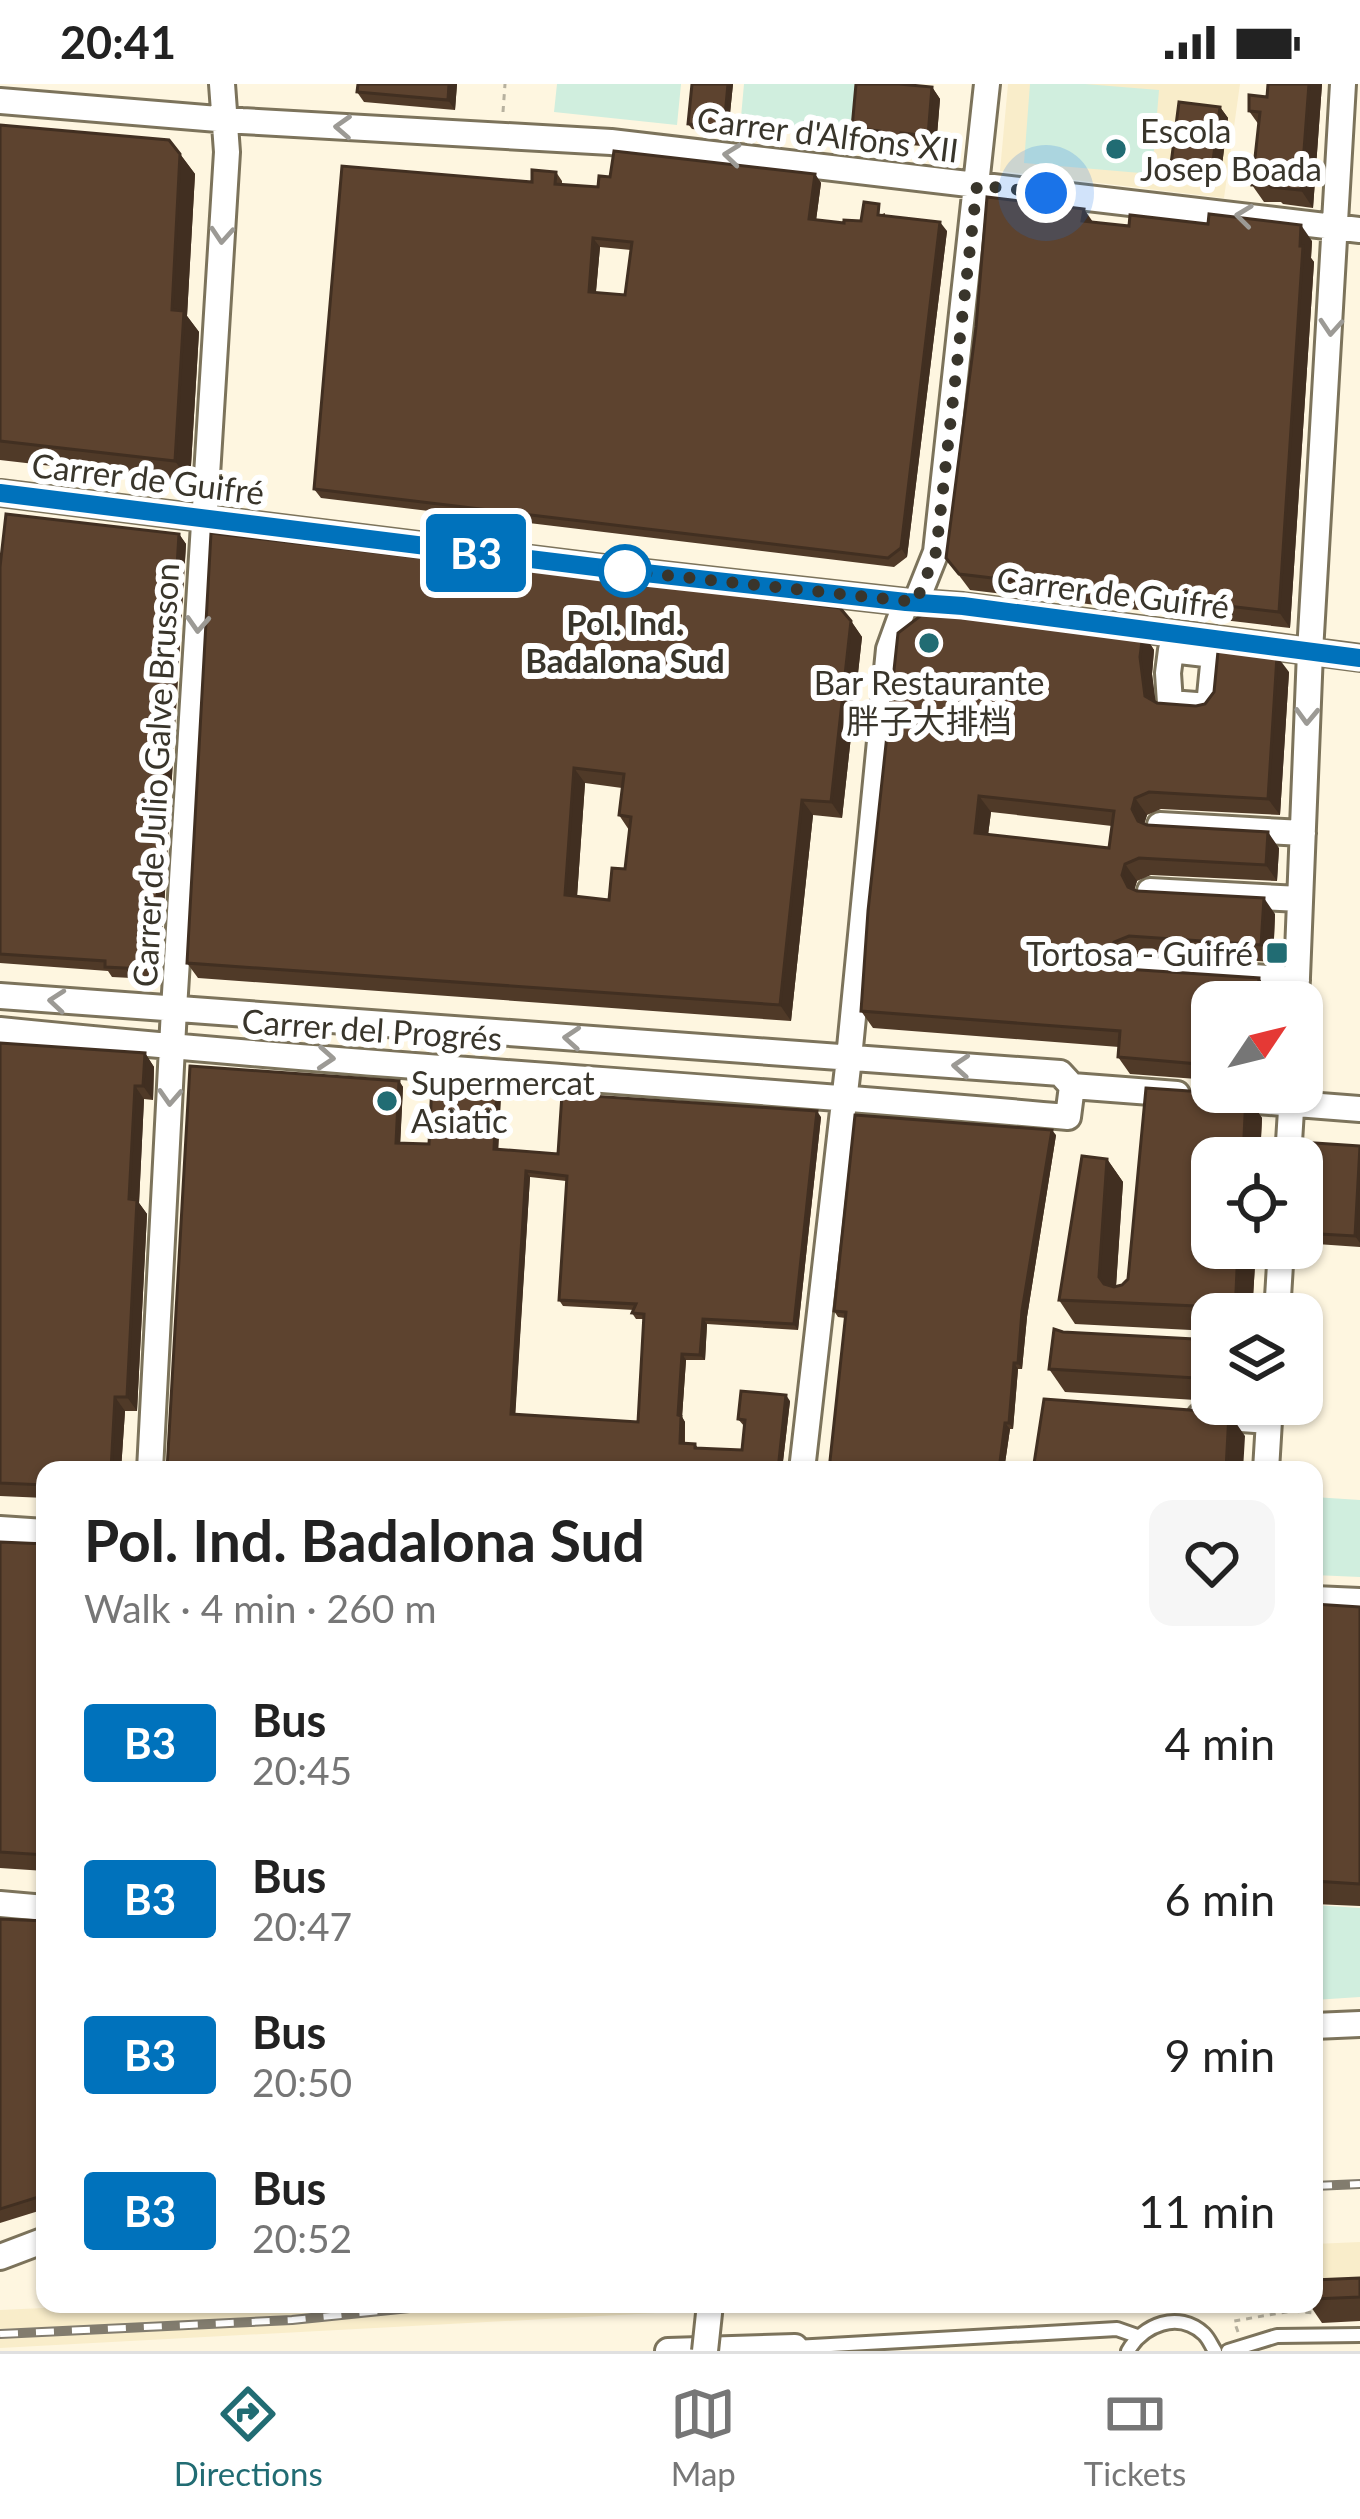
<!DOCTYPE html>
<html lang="en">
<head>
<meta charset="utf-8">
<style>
	:root { --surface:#fff; --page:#f6f6f6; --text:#222; --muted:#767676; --line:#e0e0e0; --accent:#216c73 }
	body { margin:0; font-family:Lato,"Noto Sans SC",sans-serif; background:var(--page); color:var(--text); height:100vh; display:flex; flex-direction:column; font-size:45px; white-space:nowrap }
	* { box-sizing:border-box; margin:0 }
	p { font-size:39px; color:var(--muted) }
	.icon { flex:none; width:66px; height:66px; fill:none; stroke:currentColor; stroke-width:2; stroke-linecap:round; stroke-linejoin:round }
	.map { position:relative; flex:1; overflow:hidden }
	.details { position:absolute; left:36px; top:1377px; width:1287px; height:852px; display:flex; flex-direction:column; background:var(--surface); border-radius:24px; box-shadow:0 3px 9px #0004 }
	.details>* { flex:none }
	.badge { padding:0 24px; border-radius:9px; font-size:42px; line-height:78px }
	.needle { width:78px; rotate:55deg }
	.controls { position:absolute; left:1191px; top:897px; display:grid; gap:24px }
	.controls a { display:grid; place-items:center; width:132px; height:132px; border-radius:24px; background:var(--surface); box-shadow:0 3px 9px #0004; font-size:60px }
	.you { position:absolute; width:60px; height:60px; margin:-30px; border:9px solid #fff; border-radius:50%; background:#1a73e8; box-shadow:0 0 0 18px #1a73e833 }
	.map>.badge { position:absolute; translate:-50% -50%; box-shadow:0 0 0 6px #fff }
	.round { display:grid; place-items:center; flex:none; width:126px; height:126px; border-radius:24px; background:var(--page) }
	.headline { display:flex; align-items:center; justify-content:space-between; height:204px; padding:0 48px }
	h1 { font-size:57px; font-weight:700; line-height:90px }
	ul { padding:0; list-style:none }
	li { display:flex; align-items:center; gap:36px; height:156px; padding:0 48px }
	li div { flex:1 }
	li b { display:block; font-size:45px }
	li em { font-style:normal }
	li .badge { min-width:132px; font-weight:700; text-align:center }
	.status { display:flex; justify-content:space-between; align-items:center; height:84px; padding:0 60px; background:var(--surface); direction:ltr }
	.status svg { height:33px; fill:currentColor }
	.menu { display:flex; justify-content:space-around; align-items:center; height:168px; border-top:3px solid var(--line); background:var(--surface); font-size:33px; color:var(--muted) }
	.menu a { display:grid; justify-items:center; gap:6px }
	.menu .selected { color:var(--accent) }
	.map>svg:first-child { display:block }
</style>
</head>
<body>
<div class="status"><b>20:41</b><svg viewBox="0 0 49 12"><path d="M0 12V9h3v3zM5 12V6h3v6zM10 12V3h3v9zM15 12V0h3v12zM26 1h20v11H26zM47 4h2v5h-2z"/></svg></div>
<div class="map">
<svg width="1360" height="2267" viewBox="0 0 1360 2267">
	<rect width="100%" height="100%" fill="#fef6e0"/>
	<path fill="#f9edca" d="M 1008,0 L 1240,0 L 1224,114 L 1000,87 Z
		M 1360,2158 L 1360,2193 L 1314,2195 L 1314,2160 Z
		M 129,2220 L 826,2220 L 0,2264 L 0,2226 Z"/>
	<path fill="#d0eede" d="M 557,0 L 681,0 L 677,41 L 554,28 Z
		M 744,0 L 858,0 L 852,56 L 740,44 Z
		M 1030,0 L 1085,0 L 1159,6 L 1152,90 L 1024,79 Z
		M 1314,1413 L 1360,1416 L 1360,1493 L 1314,1491 Z
		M 1314,1821 L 1360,1824 L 1360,1913 L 1314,1916 Z"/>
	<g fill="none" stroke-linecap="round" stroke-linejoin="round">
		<g stroke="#7c735b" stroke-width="18">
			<path id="lane" d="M 795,2263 L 1117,2245 L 1137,2252
				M 1128,2267 C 1143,2241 1178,2226 1204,2250 C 1209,2255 1211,2261 1215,2267
				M 1228,2267 L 1277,2252 L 1360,2251"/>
		</g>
		<g stroke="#7c735b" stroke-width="30">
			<path id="street" d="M 0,17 L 242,37 L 611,58 L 1360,146
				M 0,409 L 627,487 L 906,518 L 963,522 L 1360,574
				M 916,518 L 936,468 L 987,0
				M 1171,566 L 1214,571 L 1209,622 L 1170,619 L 1168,589 Z
				M 1160,741 L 1303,749
				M 1150,807 L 1300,815
				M 1139,885 L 1297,896
				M 0,912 L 1060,989 L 1072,1002 L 1177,1010
				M 1296,918 L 1310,568 L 1343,0
				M 0,946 C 355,982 712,1001 1068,1033 L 1072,1002
				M 1218,1014 L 1360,1025
				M 1288,1074 L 1292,1010
				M 1277,1230 L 1281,1164
				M 1200,1332 L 1269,1337
				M 150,1386 L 174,925 L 227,68 L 222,0
				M 802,1386 L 849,974 L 889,565 L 906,518
				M 1266,1386 L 1270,1320
				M 0,1445 L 45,1448
				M 1314,1515 L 1360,1517
				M 0,1820 L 45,1824
				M 1314,1942 L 1360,1940
				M 0,2173 L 45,2156
				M 668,2267 L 795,2263"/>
		</g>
		<path stroke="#b7b19f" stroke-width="3" stroke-dasharray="6 6" stroke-linecap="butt" d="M 503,28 L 505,0
			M 1238,2248 L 1234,2237 L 1292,2227 L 1314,2229"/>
		<use href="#lane" stroke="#fff" stroke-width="12"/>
		<use href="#street" stroke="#fff" stroke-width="24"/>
		<g stroke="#827c6e" stroke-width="10">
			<path id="rail" d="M 1314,2102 L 1360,2100
				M 0,2250 L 292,2236 L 449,2220"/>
		</g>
		<use href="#rail" stroke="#fff" stroke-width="6" stroke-dasharray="18" stroke-linecap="butt"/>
		<g stroke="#7c735b" stroke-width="30" stroke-linecap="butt">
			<path id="street-bridge" d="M 705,2267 L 710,2220"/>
		</g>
		<use href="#street-bridge" stroke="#fff" stroke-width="24"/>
	</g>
	<path fill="#503a28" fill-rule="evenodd" d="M 457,0 L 455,26 L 364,18 L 357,8 Z
		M 692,0 L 733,0 L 728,49 L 692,45 L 688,40 Z
		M 1268,0 L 1322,0 L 1313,124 L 1283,120 L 1281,118 L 1264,118 L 1252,101 L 1259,41 L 1249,27 L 1267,13 Z
		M 932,3 L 940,15 L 936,63 L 909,61 L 908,74 L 887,72 L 879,58 L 860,56 L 852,44 Z
		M 1220,23 L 1228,34 L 1220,97 L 1179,92 L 1171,80 Z
		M 0,41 L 180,70 L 195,90 L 187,232 L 199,248 L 190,398 L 0,376 Z
		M 556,88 L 562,97 L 562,100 L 598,103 L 610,93 L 815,90 L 821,99 L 816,136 L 844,139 L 861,137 L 885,129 L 885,132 L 947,147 L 907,473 L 894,483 L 321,414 L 314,405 L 532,98 ZM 600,163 L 631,166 L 625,211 L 596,208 Z
		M 1093,138 L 1312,157 L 1311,174 L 1314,178 L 1290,544 L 970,506 L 946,474 Z
		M 179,450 L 186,460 L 160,891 L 152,890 L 151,895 L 112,893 L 108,887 L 0,879 L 0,483 Z
		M 594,494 L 763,509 L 767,515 L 851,537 L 862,553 L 842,734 L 813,731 L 791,937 L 198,894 L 187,879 ZM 585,699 L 622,704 L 619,731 L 629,746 L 625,785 L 609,816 L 577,812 Z
		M 932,523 L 1143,549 L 1154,566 L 1152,590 L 1155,618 L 1157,619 L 1196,622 L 1289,588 L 1280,731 L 1161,725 L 1147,731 L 1144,740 L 1279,764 L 1277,797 L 1151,791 L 1137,797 L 1134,806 L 1275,830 L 1273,878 L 1140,869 L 1126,875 L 1123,884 L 1126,885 L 1259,894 L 1271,911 L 1270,918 L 1212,918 L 1210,996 L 1130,990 L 1118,973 L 1119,963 L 873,944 L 861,927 ZM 991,728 L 1112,742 L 1109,764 L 988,751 Z
		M 0,959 L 145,969 L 154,983 L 153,1016 L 144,1015 L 139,1119 L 147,1130 L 137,1327 L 125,1327 L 121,1386 L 45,1386 L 45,1414 L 0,1412 Z
		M 399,997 L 403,1003 L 400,1059 L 429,1060 L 497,1004 L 501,1010 L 498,1065 L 558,1070 L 821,1033 L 798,1246 L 707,1240 L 705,1276 L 686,1276 L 682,1333 L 685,1338 L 685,1360 L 695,1360 L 698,1364 L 742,1366 L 744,1342 L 738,1335 L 790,1317 L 782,1386 L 167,1386 ZM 530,1093 L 566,1097 L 559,1216 L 563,1222 L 634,1226 L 632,1229 L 636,1235 L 644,1235 L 638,1338 L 515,1330 Z
		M 1146,1004 L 1246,1011 L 1262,1034 L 1260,1074 L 1212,1074 L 1212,1164 L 1256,1164 L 1252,1230 L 1212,1230 L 1212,1317 L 1065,1308 L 1049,1285 L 1054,1245 L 1063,1248 L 1195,1255 L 1204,1253 L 1210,1247 L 1075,1240 L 1059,1216 L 1082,1072 L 1107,1075 L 1123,1098 L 1116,1203 L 1122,1201 L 1128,1195 Z
		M 1056,1051 L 1027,1233 L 1022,1285 L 1018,1285 L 1013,1345 L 1010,1345 L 1004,1386 L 829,1386 L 845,1234 L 838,1233 L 834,1227 Z
		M 1360,1062 L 1360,1163 L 1302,1159 L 1302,1074 Z
		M 0,1458 L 45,1460 L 45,1787 L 0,1784 Z
		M 1314,1520 L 1360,1523 L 1360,1822 L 1314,1820 Z
		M 0,1835 L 45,1837 L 45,2125 L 0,2139 Z
		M 1360,2194 L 1360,2237 L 1322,2239 L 1309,2220 L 1314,2220 L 1314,2196 Z"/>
	<path fill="#412f21" d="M 449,0 L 457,0 L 455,26 L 448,16 Z
		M 728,0 L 733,0 L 728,49 L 724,43 Z
		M 1309,0 L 1322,0 L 1313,124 L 1301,106 Z
		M 932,3 L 940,15 L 936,63 L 928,52 Z
		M 1220,23 L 1228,34 L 1220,97 L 1212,85 Z
		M 901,49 L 909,61 L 908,74 L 899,63 Z
		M 180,70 L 195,90 L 187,232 L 199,248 L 190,398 L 175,377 L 172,226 Z
		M 815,90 L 821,99 L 815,144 L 809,135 Z
		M 1084,125 L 1095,141 L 1082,137 Z
		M 940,138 L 947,147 L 907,473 L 901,464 Z
		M 1301,141 L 1312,157 L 1311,174 L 1314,178 L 1290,544 L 1279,528 Z
		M 593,154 L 600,163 L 595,217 L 589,208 Z
		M 179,450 L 186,460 L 160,891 L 153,881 Z
		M 851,537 L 862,553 L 842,734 L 831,718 Z
		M 1143,549 L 1154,566 L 1152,590 L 1157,628 L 1145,612 L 1140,573 Z
		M 1277,572 L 1289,588 L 1280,731 L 1268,715 Z
		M 574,684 L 585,699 L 576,827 L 565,811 Z
		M 979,712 L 991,728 L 986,766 L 975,749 Z
		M 1135,714 L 1147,731 L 1144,741 L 1138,737 L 1132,725 Z
		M 802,716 L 813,731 L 791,937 L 780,921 Z
		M 1268,748 L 1279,764 L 1277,797 L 1266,781 Z
		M 1125,780 L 1137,797 L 1134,807 L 1128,803 L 1122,791 Z
		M 1264,814 L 1275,830 L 1273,878 L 1261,861 Z
		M 1114,858 L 1126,875 L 1123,885 L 1117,881 L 1111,868 Z
		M 1259,894 L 1271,911 L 1270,918 L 1265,918 L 1258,909 Z
		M 1204,906 L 1212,918 L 1210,996 L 1199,980 Z
		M 145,969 L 154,983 L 153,1016 L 143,1002 Z
		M 399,997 L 403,1003 L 400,1064 L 396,1059 Z
		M 135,1002 L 144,1015 L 139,1119 L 147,1130 L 137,1327 L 127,1313 L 129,1115 Z
		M 497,1004 L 501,1010 L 498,1071 L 494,1065 Z
		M 1246,1011 L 1262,1034 L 1260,1074 L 1243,1074 Z
		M 817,1027 L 821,1033 L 798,1246 L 794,1240 Z
		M 1052,1046 L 1056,1051 L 1027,1233 L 1022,1285 L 1018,1279 L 1022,1227 Z
		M 1360,1071 L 1360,1159 L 1355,1152 Z
		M 1107,1075 L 1123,1098 L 1115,1216 L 1099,1193 Z
		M 526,1087 L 530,1093 L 515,1336 L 511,1330 Z
		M 1238,1164 L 1256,1164 L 1252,1230 L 1235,1230 Z
		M 703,1235 L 707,1240 L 705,1276 L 700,1271 Z
		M 682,1270 L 686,1276 L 682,1333 L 685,1338 L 684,1365 L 680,1359 L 678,1331 Z
		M 1014,1279 L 1018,1285 L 1013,1345 L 1009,1339 Z
		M 786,1311 L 790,1317 L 782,1386 L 778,1386 Z
		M 115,1313 L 125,1327 L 121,1386 L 111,1386 Z
		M 1229,1329 L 1245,1352 L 1243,1386 L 1226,1386 Z
		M 1005,1339 L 1010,1345 L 1004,1386 L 999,1386 Z"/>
	<path fill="#5d432f" stroke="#412f21" stroke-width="3" fill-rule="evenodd" d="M 358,0 L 449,0 L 448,16 L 357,8 Z
		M 692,0 L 728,0 L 724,43 L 688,40 Z
		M 856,0 L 899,0 L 932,3 L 928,52 L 901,49 L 899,63 L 879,60 L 880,47 L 852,44 Z
		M 1268,0 L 1309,0 L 1301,106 L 1271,103 L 1271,100 L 1252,101 L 1260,28 L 1249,27 L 1249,11 L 1267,13 Z
		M 1179,18 L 1220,23 L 1212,85 L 1171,80 Z
		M 0,41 L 169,56 L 180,70 L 172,226 L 184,227 L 175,377 L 0,357 Z
		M 614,67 L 815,90 L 809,135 L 844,139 L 844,136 L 861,137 L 864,118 L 879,120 L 878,131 L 940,138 L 901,464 L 888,474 L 314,405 L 342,82 L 532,98 L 532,86 L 556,88 L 555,100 L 598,103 L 599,92 L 610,93 ZM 593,154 L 632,158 L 625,211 L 589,208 Z
		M 987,113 L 1084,125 L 1082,137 L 1129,142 L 1130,131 L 1208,140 L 1209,130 L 1301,141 L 1300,162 L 1303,162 L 1279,528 L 959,490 L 946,474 L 976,243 Z
		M 6,430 L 179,450 L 153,881 L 145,880 L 144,885 L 105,883 L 105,877 L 0,870 L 0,483 Z
		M 211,449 L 594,494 L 595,489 L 763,509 L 762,514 L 840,524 L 851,537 L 831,718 L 802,716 L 780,921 L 187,879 ZM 574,684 L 624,690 L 619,731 L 631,733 L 625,785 L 612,784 L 609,816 L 565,811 Z
		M 932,523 L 1143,549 L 1140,573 L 1145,612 L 1157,619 L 1196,622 L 1205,620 L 1214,608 L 1219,557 L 1271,564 L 1277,572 L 1268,715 L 1149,708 L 1135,714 L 1132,725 L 1138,737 L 1147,741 L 1268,748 L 1266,781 L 1139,774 L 1125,780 L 1122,791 L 1128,803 L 1137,807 L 1264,814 L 1261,861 L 1129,852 L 1114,858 L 1111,868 L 1117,881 L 1126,885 L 1259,894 L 1258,909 L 1204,906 L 1199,980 L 1118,973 L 1120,947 L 861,927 L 868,827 L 898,549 ZM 979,712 L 1114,727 L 1109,764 L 975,749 Z
		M 0,959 L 145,969 L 143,1002 L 135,1002 L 129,1115 L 137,1116 L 127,1313 L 115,1313 L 111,1386 L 45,1386 L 45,1401 L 0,1399 Z
		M 190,982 L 399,997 L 396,1059 L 429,1060 L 432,1000 L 497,1004 L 494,1065 L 558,1070 L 562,1010 L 817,1027 L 794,1240 L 703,1235 L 700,1271 L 682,1270 L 678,1331 L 681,1332 L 680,1359 L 695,1360 L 695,1364 L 742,1366 L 745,1336 L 738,1335 L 741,1307 L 786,1311 L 778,1386 L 167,1386 ZM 526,1087 L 567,1092 L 559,1216 L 636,1220 L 632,1229 L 644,1230 L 638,1338 L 511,1330 Z
		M 1146,1004 L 1246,1011 L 1243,1074 L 1212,1074 L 1212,1164 L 1238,1164 L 1235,1230 L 1212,1230 L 1212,1238 L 1210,1230 L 1197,1222 L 1059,1216 L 1082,1072 L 1107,1075 L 1099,1193 L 1104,1200 L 1114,1203 L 1122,1201 L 1128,1195 Z
		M 855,1031 L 1052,1046 L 1022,1227 L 1018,1279 L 1014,1279 L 1009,1339 L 1005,1339 L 999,1386 L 829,1386 L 846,1228 L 834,1227 Z
		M 1300,1058 L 1360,1062 L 1355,1152 L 1302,1149 L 1302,1074 L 1299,1074 Z
		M 1212,1239 L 1212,1295 L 1049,1285 L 1054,1245 L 1063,1248 L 1195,1255 L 1204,1253 L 1210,1247 Z
		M 1044,1315 L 1229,1329 L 1226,1386 L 1033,1386 Z
		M 0,1458 L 45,1460 L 45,1771 L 0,1768 Z
		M 1314,1520 L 1360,1523 L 1360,1800 L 1314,1797 Z
		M 0,1835 L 45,1837 L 45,2111 L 0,2125 Z
		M 1360,2194 L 1360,2213 L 1314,2215 L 1314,2196 Z"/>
	<defs><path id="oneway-chevron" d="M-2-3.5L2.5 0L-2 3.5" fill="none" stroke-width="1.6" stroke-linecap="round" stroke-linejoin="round" transform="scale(3)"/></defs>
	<g stroke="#9c9a95">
		<use href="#oneway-chevron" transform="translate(343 43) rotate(-177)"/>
		<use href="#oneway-chevron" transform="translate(732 71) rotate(-174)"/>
		<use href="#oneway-chevron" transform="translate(1244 132) rotate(-173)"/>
		<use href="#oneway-chevron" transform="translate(222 151) rotate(94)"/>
		<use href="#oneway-chevron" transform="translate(1331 243) rotate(94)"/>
		<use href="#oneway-chevron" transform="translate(198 540) rotate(93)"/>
		<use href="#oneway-chevron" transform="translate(1307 632) rotate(92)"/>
		<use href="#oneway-chevron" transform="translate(57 917) rotate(-175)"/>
		<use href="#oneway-chevron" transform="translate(572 954) rotate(-176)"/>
		<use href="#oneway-chevron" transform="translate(326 974) rotate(4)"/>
		<use href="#oneway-chevron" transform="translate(961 982) rotate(-176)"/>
		<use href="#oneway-chevron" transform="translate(170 1013) rotate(93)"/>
	</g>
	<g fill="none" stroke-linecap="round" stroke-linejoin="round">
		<g stroke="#fff" stroke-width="27">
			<path id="line" d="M 0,409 L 627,487 L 906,518 L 963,522 L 1360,574"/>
		</g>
		<use href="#line" stroke="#0072bc" stroke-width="18"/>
		<path stroke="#39352b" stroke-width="12" stroke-dasharray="0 21.6" d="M 625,487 L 916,518 L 936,468 L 977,101 L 1046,109"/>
	</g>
	<g fill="#216c73" stroke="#fff" stroke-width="4.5">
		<circle cx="1116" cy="65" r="12"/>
		<circle cx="929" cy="559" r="12"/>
		<rect x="1265" y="857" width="24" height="24" rx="6"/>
		<circle cx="387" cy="1017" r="12"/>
	</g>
	<circle fill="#fff" stroke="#0072bc" stroke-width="6" cx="625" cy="487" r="24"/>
	<g text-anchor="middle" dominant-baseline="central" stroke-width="12" stroke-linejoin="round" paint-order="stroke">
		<g font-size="33" fill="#39352b" stroke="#fff" text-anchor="start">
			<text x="1140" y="46">Escola<tspan x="1140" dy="38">Josep Boada</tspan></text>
			<text x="929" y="598" text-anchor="middle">Bar Restaurante<tspan x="929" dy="38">胖子大排档</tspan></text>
			<text x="1253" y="869" text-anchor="end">Tortosa - Guifré</text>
			<text x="411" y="998">Supermercat<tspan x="411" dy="38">Asiatic</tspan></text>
		</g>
		<g font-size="33" fill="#39352b" stroke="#fff">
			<text transform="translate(828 50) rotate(7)">Carrer d'Alfons XII</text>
			<text transform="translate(148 394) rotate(7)">Carrer de Guifré</text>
			<text transform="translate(1113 508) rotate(7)">Carrer de Guifré</text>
			<text transform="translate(155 691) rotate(-87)">Carrer de Julio Galve Brusson</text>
			<text transform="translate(372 945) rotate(4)">Carrer del Progrés</text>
		</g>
		<g font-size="33" font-weight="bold" fill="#39352b" stroke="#fff">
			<text x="625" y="538">Pol. Ind.<tspan x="625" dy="38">Badalona Sud</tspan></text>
		</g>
	</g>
</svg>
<div class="controls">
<a><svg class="needle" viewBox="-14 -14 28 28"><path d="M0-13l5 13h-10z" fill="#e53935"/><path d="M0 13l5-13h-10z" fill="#767676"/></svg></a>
<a><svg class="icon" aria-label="locate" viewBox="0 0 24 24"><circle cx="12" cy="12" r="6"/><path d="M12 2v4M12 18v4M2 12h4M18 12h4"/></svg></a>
<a><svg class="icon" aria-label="layers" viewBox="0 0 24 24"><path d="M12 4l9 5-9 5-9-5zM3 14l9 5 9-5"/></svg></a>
</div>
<div class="you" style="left:1046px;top:109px"></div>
<b class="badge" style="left:476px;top:469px;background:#0072bc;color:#fff">B3</b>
<section class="details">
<div class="headline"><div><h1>Pol. Ind. Badalona Sud</h1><p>Walk · 4 min · 260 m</p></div><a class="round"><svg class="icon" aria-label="heart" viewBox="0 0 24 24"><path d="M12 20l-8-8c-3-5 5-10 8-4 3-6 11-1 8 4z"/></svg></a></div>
<ul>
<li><span class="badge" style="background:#0072bc;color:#fff">B3</span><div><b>Bus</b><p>20:45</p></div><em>4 min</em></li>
<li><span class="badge" style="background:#0072bc;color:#fff">B3</span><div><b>Bus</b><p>20:47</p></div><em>6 min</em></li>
<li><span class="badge" style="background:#0072bc;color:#fff">B3</span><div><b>Bus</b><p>20:50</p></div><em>9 min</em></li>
<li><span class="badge" style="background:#0072bc;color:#fff">B3</span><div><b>Bus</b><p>20:52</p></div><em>11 min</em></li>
</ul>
</section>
</div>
<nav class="menu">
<a class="selected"><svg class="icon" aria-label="directions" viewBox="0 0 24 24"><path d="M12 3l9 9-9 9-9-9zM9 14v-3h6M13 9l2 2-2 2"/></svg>Directions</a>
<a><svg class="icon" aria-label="map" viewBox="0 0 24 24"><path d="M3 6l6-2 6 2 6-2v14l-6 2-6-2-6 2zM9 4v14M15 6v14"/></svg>Map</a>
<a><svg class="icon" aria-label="tickets" viewBox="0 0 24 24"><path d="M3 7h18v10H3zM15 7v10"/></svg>Tickets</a>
</nav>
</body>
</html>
